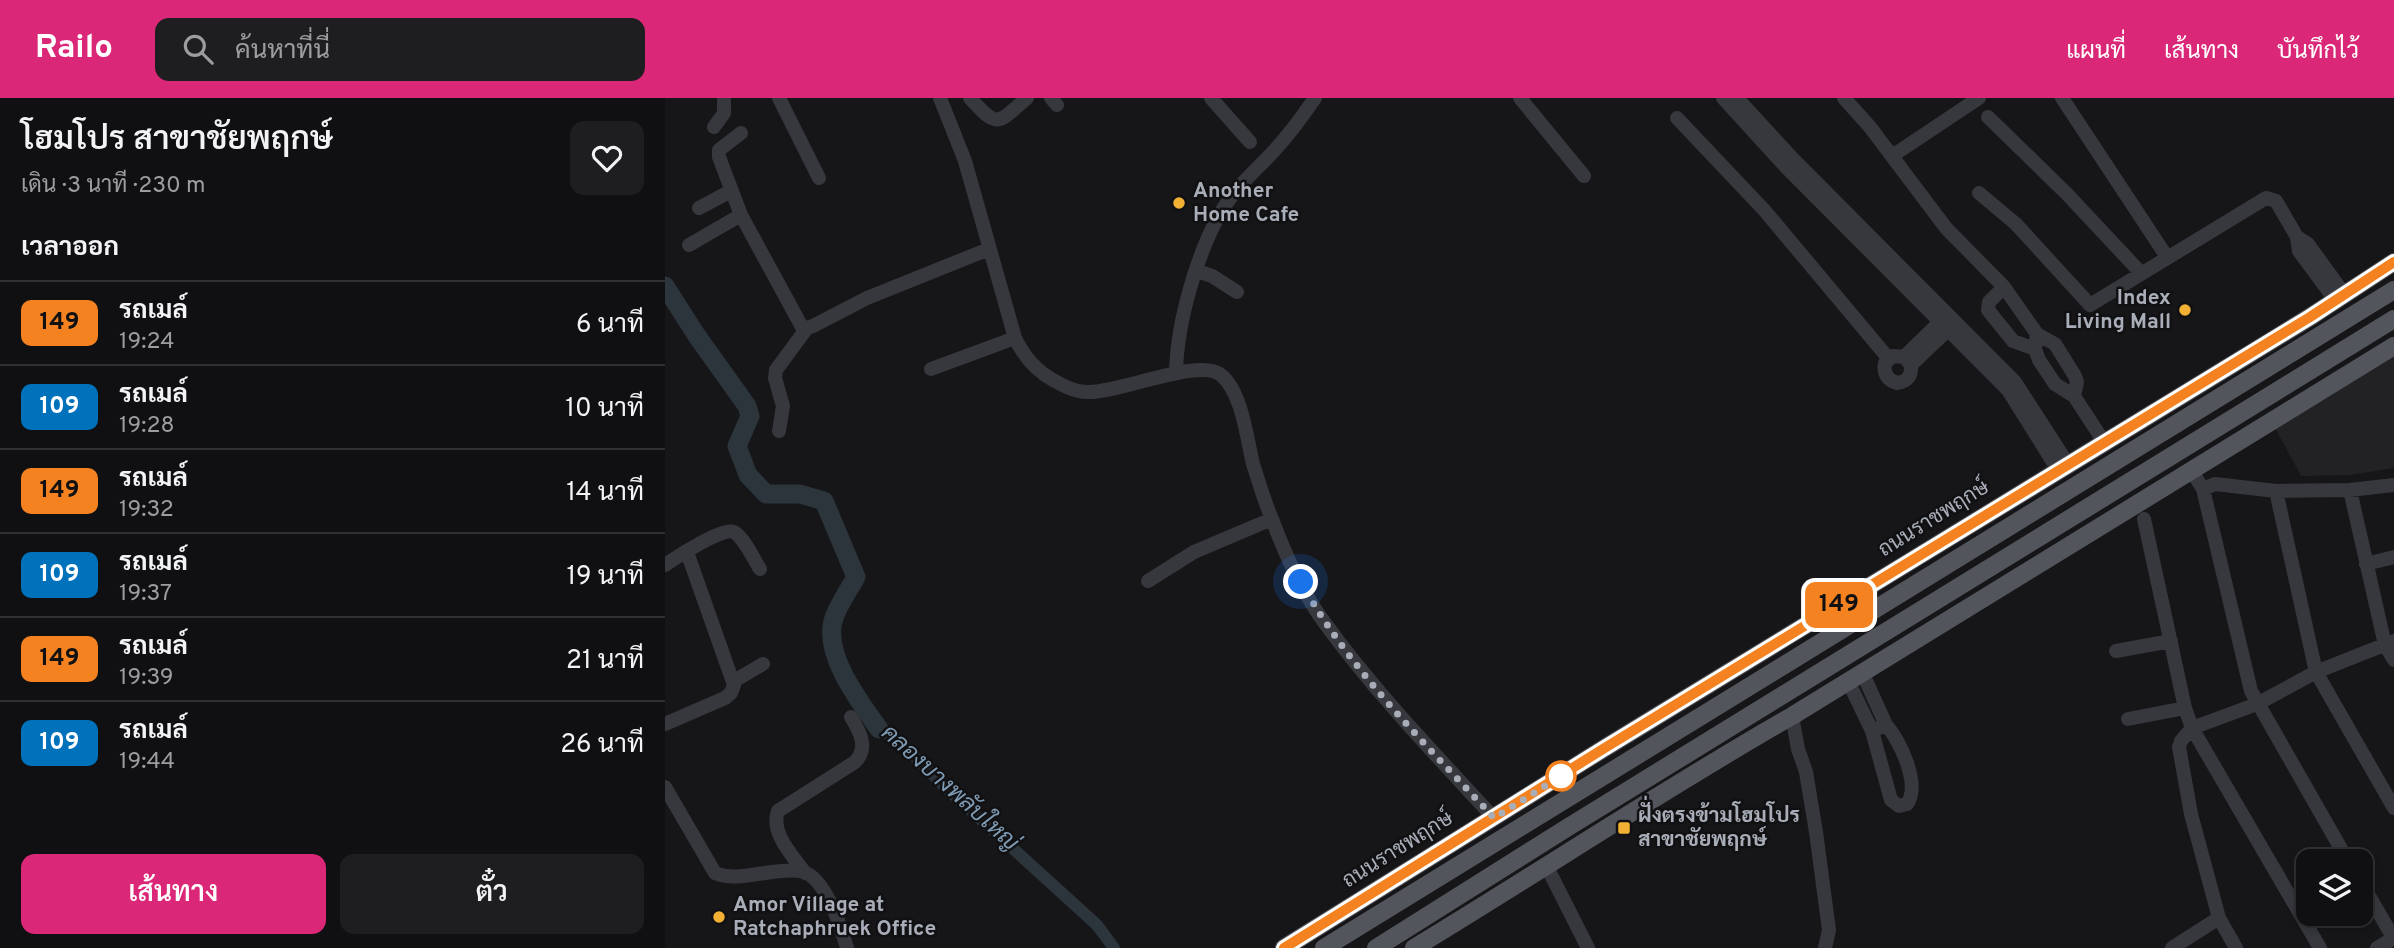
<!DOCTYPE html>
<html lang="th">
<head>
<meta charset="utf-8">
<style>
	:root { --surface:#101012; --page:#1e1e20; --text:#f1f3f6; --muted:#9c9d9f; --line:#303032; --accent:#db2777 }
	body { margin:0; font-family:Overpass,Sarabun,sans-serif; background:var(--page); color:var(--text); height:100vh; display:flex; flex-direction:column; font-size:26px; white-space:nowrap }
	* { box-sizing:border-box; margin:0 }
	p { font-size:23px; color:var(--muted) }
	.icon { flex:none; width:38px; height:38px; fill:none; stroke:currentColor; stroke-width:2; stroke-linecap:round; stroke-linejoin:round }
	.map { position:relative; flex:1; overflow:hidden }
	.side { display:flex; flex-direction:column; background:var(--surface); width:665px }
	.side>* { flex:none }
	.badge { padding:0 14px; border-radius:10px; font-size:24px; line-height:46px }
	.fabs { position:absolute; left:1631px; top:751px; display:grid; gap:14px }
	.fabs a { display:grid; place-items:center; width:77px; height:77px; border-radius:14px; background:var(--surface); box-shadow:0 4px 10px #0003,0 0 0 2px var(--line); font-size:35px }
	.you { position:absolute; width:35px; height:35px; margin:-18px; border:5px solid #fff; border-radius:50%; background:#1a73e8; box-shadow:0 0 0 10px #1a73e833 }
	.map>.badge { position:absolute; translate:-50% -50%; box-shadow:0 0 0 4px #fff }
	h2 { padding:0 21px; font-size:26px; line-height:63px }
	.round { display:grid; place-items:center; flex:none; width:74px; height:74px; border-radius:14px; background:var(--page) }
	.headline { display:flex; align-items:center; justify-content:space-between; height:119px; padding:0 21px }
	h1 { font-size:33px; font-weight:600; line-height:52px }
	.action { display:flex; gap:14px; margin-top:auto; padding:14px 21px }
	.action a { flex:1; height:80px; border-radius:14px; background:var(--accent); color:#fff; font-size:28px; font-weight:600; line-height:80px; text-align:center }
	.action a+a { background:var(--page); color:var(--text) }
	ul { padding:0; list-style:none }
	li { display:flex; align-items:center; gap:21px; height:84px; padding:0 21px; border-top:2px solid var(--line) }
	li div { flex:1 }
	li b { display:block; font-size:26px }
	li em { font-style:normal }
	li .badge { min-width:77px; font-weight:700; text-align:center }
	header { display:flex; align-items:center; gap:42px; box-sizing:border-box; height:98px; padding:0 35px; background:var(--accent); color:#fff }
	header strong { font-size:33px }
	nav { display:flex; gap:38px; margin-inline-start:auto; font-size:24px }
	.search { width:490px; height:63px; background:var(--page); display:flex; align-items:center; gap:18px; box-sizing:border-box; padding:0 24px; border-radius:14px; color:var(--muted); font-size:26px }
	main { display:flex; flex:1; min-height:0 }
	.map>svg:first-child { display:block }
</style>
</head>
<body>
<header>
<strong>Railo</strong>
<div class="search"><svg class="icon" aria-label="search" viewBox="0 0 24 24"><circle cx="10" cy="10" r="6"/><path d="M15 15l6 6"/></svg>ค้นหาที่นี่</div>
<nav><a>แผนที่</a><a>เส้นทาง</a><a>บันทึกไว้</a></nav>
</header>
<main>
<section class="side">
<div class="headline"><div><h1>โฮมโปร สาขาชัยพฤกษ์</h1><p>เดิน · 3 นาที · 230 m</p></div><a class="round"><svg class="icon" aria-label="heart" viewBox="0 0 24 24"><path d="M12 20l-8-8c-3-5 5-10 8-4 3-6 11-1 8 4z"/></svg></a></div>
<h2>เวลาออก</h2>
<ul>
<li><span class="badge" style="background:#f58220;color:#111">149</span><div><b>รถเมล์</b><p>19:24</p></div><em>6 นาที</em></li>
<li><span class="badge" style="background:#0072bc;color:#fff">109</span><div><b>รถเมล์</b><p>19:28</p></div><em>10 นาที</em></li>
<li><span class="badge" style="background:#f58220;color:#111">149</span><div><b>รถเมล์</b><p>19:32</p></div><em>14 นาที</em></li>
<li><span class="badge" style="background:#0072bc;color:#fff">109</span><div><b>รถเมล์</b><p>19:37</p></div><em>19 นาที</em></li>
<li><span class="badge" style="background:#f58220;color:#111">149</span><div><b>รถเมล์</b><p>19:39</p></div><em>21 นาที</em></li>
<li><span class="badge" style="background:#0072bc;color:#fff">109</span><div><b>รถเมล์</b><p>19:44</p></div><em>26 นาที</em></li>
</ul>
<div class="action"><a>เส้นทาง</a><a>ตั๋ว</a></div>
</section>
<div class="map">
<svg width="1729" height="850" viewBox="0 0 1729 850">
	<rect width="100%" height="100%" fill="#161618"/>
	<path fill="#222225" d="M 1729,256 L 1729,370 L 1685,377 L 1636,378 L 1609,328 Z"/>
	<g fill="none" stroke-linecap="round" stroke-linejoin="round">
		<path stroke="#2c353c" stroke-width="12" d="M 214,631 L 236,645 L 279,688 L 432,827 L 449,850"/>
		<path stroke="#2c353c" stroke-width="19" d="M 0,188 L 32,238 L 82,308 L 85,318 L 72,348 L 83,377 L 101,396 L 135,396 L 159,403 L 191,479 C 184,492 172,508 168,523 C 159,558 195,604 214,631"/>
		<path stroke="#37383d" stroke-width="14" d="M 114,0 L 154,80
			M 275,0 L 300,63 L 350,240 C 359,259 370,272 388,282 C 399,288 410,294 423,294 C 455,295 535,259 556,277 C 577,294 582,341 588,366 C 594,384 599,403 607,421 C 620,456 637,494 659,524 C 710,594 770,656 829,720
			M 305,0 C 333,31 332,26 362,0
			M 386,0 L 392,7
			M 546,0 L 585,44
			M 855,0 L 919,78
			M 1058,0 L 1120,68 L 1343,292 L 1393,372
			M 1072,0 L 1127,60 L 1350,284 L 1403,366
			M 1179,0 L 1205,29 L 1281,130 L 1339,189 L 1372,236 L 1390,246 L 1410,278 L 1412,284 L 1409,298
			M 1397,0 L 1502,159
			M 1323,19 L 1402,96 L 1476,175
			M 1012,20 L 1100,113 L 1224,261
			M 49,29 L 59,15 L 59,0
			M 76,35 L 54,52 L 54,59 L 76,117 L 137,229 L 142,230 L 148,228 L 202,200 L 324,151
			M 1227,58 L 1314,0
			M 1314,95 L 1351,126 L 1425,207 L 1601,100 L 1611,103 L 1632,139
			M 34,110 L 66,93
			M 24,147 L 76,117
			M 532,173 L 547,178 L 572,194
			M 1339,189 L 1324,204 L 1323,212 L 1348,243 L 1370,251
			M 1671,203 L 1634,153 L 1632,139 L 1643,146 L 1680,197
			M 1372,236 L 1370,251 L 1374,262 L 1390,286 L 1409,298 L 1439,344
			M 1239,259 L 1281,218
			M 1246,267 L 1239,259 L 1228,258 L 1220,265 C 1218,275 1222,282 1232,285 C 1242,284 1247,278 1246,267 L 1289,226
			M 266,271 L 350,240
			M 511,275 C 512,222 536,135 570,94 C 581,80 595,68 607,55 C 623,38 637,19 650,0
			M 114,333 L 118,308 L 110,280 L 111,272 L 142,230
			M 1526,372 L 1538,391 L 1586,593 L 1683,763
			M 1538,391 L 1550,386 L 1611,393 L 1685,392 L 1729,387
			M 1685,392 L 1720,547 L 1729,562
			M 1611,393 L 1651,574 L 1729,710
			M 1479,421 L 1520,610 L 1527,630 L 1655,850
			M 1701,466 L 1729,459
			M 0,467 C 10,460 59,428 69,434 C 80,441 88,460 95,471
			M 483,483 L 529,454 L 607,421
			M 1451,553 L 1506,543
			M 1197,574 L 1221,627 L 1214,630
			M 69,583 L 98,566
			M 1183,583 L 1207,633 L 1226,702 L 1234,708 L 1242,706 C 1256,687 1235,642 1221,627
			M 1127,618 L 1133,651 L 1141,674 L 1151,734 L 1164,832 L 1160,850
			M 1463,621 L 1520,610
			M 0,626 L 60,600 L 66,595 L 69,587 L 22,454
			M 0,689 L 50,775 C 64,781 78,778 93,776 C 106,774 123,771 136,773 C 160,778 176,829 182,850
			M 882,769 L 923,850
			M 140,775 C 128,758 105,735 113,713 L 190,664 C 204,650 195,634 186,619
			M 1696,784 L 1729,841
			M 1507,850 L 1554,820
			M 1571,850 L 1554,820 L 1526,716 L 1514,649 L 1516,643 L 1527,630 L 1592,606 L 1651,574 L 1729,543
			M 1712,850 L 1729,840"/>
		<path stroke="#53555c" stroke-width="18" d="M 619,850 L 938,651 L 1645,219 L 1729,164
			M 659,850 L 1729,192
			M 711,850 L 905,728 L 1729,221
			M 749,850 C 876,773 999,691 1127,618 L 1729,248"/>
	</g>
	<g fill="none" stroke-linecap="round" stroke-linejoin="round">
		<g stroke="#fff" stroke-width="16">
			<path id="line" d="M 619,850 L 938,651 L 1645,219 L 1729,164"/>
		</g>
		<use href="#line" stroke="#f58220" stroke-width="10"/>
		<path stroke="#a8adb8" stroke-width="7" stroke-dasharray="0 12.6" d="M 636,484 C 685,573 760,645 829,720 L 896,678"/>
	</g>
	<g fill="#f2b134" stroke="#111113" stroke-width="2.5">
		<circle cx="514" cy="105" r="7"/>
		<circle cx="1520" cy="212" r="7"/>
		<rect x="952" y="723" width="14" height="14" rx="3.5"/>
		<circle cx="54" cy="819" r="7"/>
	</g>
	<circle fill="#fff" stroke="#f58220" stroke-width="3.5" cx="896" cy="678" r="14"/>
	<g text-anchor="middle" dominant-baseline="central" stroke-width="5" stroke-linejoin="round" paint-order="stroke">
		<g font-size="21" font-weight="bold" fill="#a8adb8" stroke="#111113" text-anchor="start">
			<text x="528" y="93">Another<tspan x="528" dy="24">Home Cafe</tspan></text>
			<text x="1506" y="200" text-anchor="end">Index<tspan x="1506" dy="24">Living Mall</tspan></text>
			<text x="973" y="718">ฝั่งตรงข้ามโฮมโปร<tspan x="973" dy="24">สาขาชัยพฤกษ์</tspan></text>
			<text x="68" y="807">Amor Village at<tspan x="68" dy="24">Ratchaphruek Office</tspan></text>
		</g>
		<g font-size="21" fill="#a8adb8" stroke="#111113">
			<text transform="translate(1269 421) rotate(-32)">ถนนราชพฤกษ์</text>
			<text transform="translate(733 752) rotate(-32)">ถนนราชพฤกษ์</text>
		</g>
		<g font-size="23" font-style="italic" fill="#7f9bb3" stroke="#111113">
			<text transform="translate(284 691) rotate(42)">คลองบางพลับใหญ่</text>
		</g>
	</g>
</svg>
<div class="fabs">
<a><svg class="icon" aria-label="layers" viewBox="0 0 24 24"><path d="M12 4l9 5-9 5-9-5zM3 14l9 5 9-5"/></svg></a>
</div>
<div class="you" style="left:636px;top:484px"></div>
<b class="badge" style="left:1174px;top:507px;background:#f58220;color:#111">149</b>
</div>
</main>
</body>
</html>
